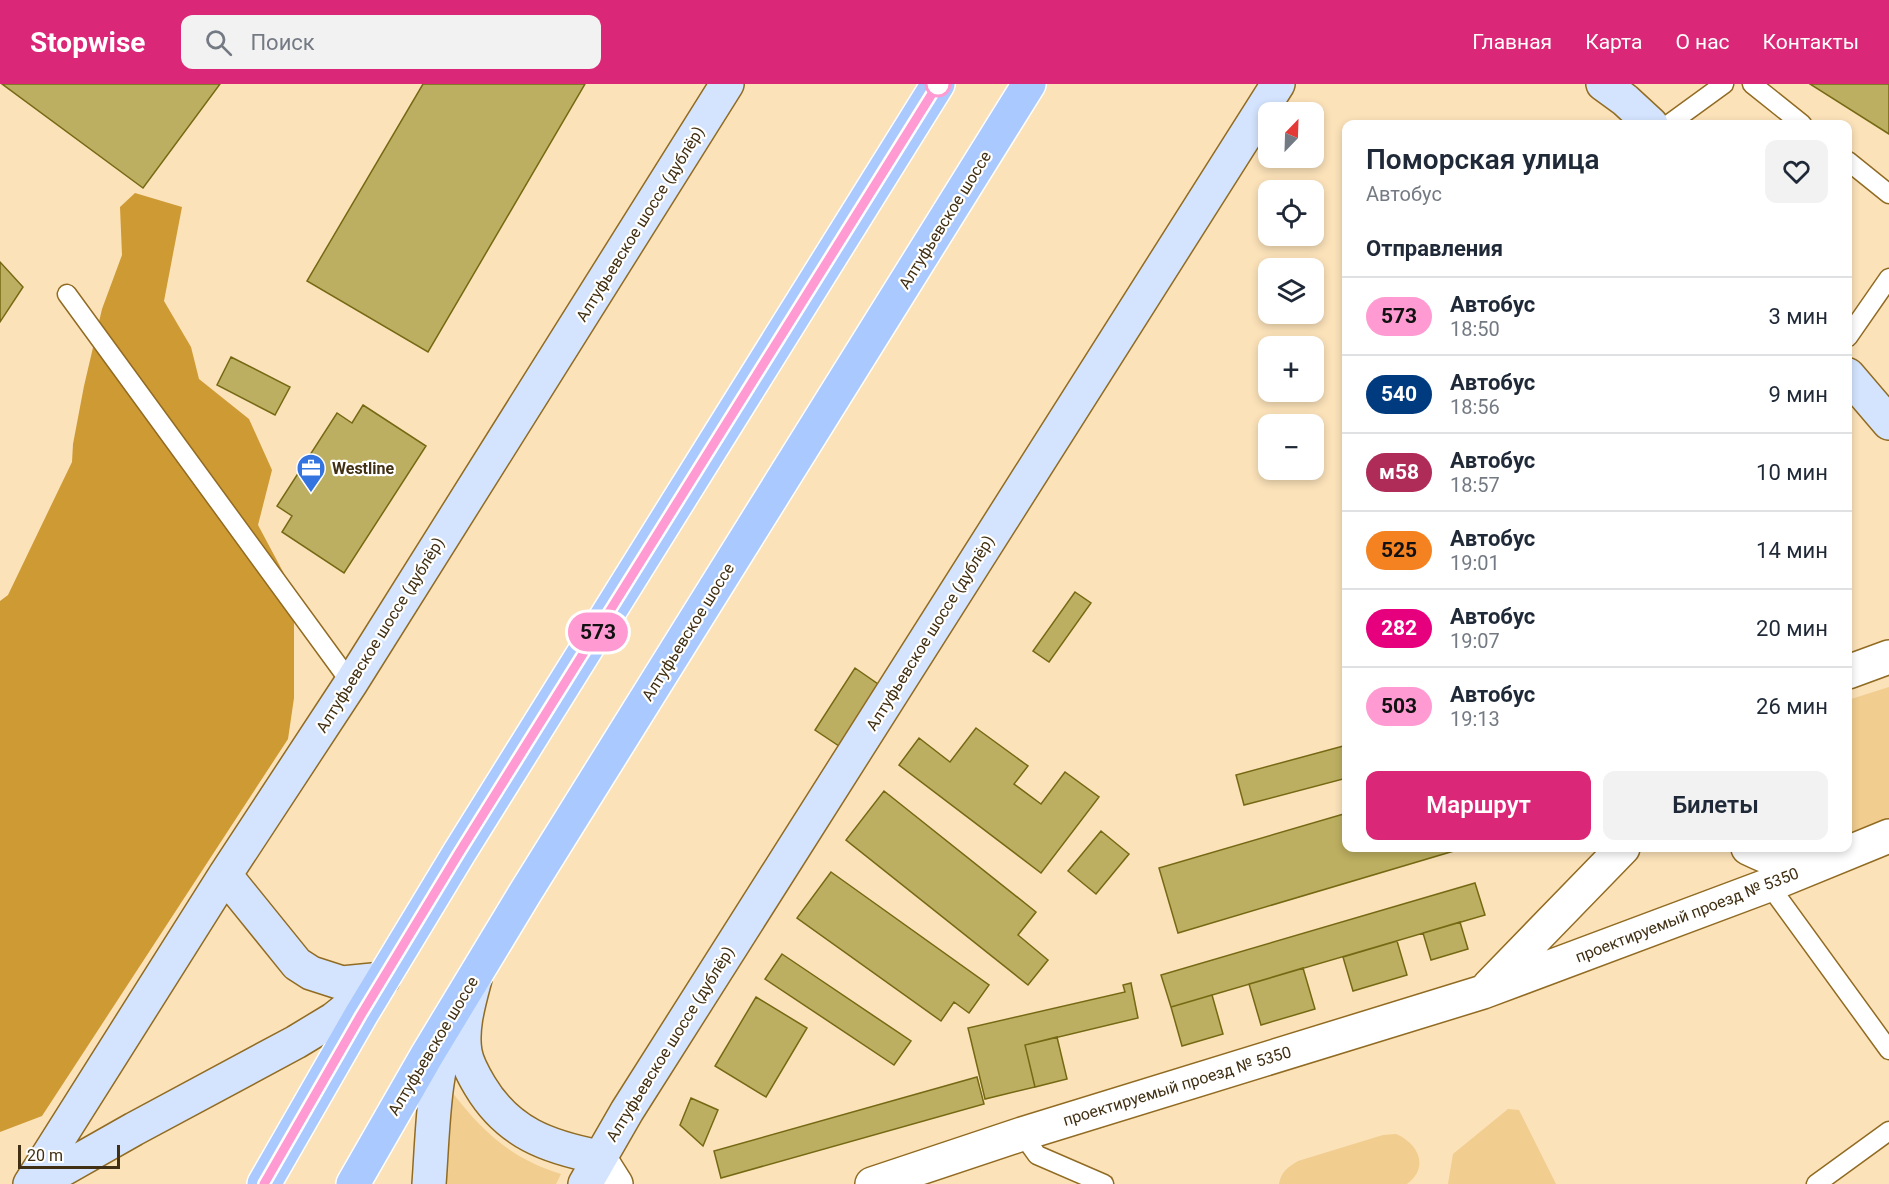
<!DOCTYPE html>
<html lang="ru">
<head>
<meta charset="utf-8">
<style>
	:root { --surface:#fff; --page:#f2f2f3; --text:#1f2937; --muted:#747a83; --line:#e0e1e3; --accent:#db2777 }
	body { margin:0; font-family:Roboto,sans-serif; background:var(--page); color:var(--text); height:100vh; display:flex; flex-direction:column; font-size:22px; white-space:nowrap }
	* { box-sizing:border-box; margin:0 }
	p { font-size:20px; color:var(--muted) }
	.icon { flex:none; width:33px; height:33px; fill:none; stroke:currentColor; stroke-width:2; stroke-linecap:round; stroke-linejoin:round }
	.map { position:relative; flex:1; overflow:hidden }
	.drawer { position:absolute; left:1342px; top:36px; width:510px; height:732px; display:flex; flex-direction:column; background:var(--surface); border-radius:12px; box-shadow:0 3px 9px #0003 }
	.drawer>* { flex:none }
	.badge { padding:0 12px; border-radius:20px; font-size:21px; line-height:39px }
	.needle { width:39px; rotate:23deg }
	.buttons { position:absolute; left:1258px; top:18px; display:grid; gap:12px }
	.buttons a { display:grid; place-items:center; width:66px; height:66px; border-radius:12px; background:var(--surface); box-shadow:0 3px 9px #0003; font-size:30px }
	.scale { position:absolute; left:18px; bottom:15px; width:102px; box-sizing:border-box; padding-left:6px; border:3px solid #402f12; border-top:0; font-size:16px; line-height:21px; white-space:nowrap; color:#402f12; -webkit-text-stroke:4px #fff; paint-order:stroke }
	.map>.badge { position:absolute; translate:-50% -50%; box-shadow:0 0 0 3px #fff }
	h2 { padding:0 24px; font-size:22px; line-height:54px }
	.round { display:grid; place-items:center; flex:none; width:63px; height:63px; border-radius:12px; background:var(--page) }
	.headline { display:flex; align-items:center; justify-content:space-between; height:102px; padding:0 24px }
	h1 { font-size:28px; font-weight:600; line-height:45px }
	.primary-button { display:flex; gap:12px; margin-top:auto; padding:12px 24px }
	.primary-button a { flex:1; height:69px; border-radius:12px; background:var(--accent); color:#fff; font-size:24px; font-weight:600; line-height:69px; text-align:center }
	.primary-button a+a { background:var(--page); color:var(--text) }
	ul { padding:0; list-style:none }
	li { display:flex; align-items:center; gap:18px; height:78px; padding:0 24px; border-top:2px solid var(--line) }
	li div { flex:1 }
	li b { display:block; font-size:22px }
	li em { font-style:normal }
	li .badge { min-width:66px; font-weight:700; text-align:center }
	header { display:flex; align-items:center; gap:36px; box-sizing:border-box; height:84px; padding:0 30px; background:var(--accent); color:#fff }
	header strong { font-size:28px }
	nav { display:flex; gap:33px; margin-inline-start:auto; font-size:21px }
	.search { width:420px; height:54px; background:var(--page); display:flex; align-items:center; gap:15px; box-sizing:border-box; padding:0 21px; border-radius:12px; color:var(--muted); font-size:22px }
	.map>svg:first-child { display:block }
</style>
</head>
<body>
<header>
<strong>Stopwise</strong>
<div class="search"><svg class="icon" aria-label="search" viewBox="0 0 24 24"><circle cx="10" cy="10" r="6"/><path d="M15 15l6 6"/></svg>Поиск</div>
<nav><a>Главная</a><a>Карта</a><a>О нас</a><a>Контакты</a></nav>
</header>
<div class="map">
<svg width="1889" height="1100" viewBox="0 0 1889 1100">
	<rect width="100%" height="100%" fill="#fbe2b9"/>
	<path fill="#f1cd8f" d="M 1889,603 L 1889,734 L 1848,752 L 1848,616 Z
		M 451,1007 C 483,1048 510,1074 561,1090 L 556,1100 L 445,1100 Z
		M 1508,1025 L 1519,1026 L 1556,1100 L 1448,1100 L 1453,1070 Z
		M 1396,1050 C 1418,1059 1430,1083 1407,1100 L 1279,1100 C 1281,1088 1288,1083 1298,1077 L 1383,1051 Z"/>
	<path fill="#ce9a34" d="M 135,109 L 182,123 L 164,217 L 191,263 L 199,295 L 249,335 L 272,386 L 258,441 L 289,499 L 294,538 L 294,614 L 288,655 L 42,1032 L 0,1048 L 0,517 L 8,511 L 72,378 L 73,360 L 84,302 L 102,225 L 122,171 L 120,123 Z"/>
	<path fill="#bcaf61" stroke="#766914" stroke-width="1.5" d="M 2,0 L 220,0 L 143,104 Z
		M 423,0 L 585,0 L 428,268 L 307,197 Z
		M 1810,0 L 1889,0 L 1889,50 Z
		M 0,178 L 23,203 L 0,238 Z
		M 231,273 L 290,303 L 275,331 L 217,301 Z
		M 363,321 L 426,362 L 344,489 L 282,448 L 292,432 L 277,422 L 337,329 L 352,339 Z
		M 1075,508 L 1091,519 L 1049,578 L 1033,567 Z
		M 855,584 L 878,600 L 839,662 L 815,646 Z
		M 976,644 L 1028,682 L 1014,700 L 1041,720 L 1065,688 L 1099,713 L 1041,789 L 899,681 L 919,654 L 950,678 Z
		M 1347,661 L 1347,694 L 1244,721 L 1236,691 Z
		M 884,707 L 1036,828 L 1018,851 L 1048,876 L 1028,901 L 846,756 Z
		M 1347,729 L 1347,764 L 1464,764 L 1178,849 L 1159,784 Z
		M 1101,747 L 1129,770 L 1096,810 L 1068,787 Z
		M 831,788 L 989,901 L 969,929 L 954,918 L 941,937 L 797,834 Z
		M 1475,799 L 1485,831 L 1171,923 L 1161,891 Z
		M 1460,838 L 1468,865 L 1431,876 L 1423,849 Z
		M 1397,857 L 1407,891 L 1353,907 L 1343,873 Z
		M 782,870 L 911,957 L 894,981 L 765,895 Z
		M 1303,884 L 1315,925 L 1261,941 L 1249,900 Z
		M 1131,899 L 1138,934 L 1025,961 L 1035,1003 L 985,1015 L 968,944 L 1125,908 L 1123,901 Z
		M 1212,911 L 1223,950 L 1182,962 L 1171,923 Z
		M 756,913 L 807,944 L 766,1013 L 715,982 Z
		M 1057,953 L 1067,995 L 1035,1003 L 1025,961 Z
		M 977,993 L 984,1020 L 721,1094 L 714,1067 Z
		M 691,1014 L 718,1026 L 703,1062 L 680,1041 Z"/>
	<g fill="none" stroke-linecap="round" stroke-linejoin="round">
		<g stroke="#916b22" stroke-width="21">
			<path id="service" d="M 1752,0 L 1802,40
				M 1669,40 L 1724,0
				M 1848,77 L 1889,110
				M 67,210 L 351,599
				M 1848,253 L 1889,194
				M 1769,801 L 1889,966
				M 1022,1050 L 1037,1071 L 1104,1100
				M 1816,1100 L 1889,1047"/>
		</g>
		<g stroke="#916b22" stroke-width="36">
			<path id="tertiary" d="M 1848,588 L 1889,573
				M 1748,764 C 1771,775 1788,783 1814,778
				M 1489,902 L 1623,764
				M 599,1073 L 616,1100
				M 872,1100 L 1022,1050 L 1483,908 L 1769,801 L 1889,752"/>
		</g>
		<g stroke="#916b22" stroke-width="36">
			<path id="secondary" d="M 1603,0 L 1625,16 L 1651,40
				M 1848,291 L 1889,339
				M 225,791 L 297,880 L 311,889 L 342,899 L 383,895
				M 475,895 C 469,918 461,944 465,968 C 467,980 474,992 480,1002 C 508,1049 548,1063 599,1073
				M 30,1100 L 225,791 L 351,599 L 727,0
				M 37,1100 L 134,1045 L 296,958 L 334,935 L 379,899
				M 429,1100 C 433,1045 433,988 452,936
				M 585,1100 L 627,1027 L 1278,0"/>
		</g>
		<g stroke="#fff" stroke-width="36">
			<path id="primary" d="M 264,1100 L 361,931 L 459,769 L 938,0
				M 353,1100 L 427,971 L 525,809 L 1029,0"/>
		</g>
		<use href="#service" stroke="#fff" stroke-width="18"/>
		<use href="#tertiary" stroke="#fff" stroke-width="33"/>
		<use href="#secondary" stroke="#d4e4fe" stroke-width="33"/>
		<use href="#primary" stroke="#aac9fe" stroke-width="33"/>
	</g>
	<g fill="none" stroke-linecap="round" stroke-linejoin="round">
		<g stroke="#fff" stroke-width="14">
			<path id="line" d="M 264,1100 L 361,931 L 459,769 L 938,0"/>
		</g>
		<use href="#line" stroke="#ff9ad2" stroke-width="9"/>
	</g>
	<defs>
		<g id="office-pin" transform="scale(1.5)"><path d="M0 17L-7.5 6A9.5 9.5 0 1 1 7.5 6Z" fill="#3374e1" stroke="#fff"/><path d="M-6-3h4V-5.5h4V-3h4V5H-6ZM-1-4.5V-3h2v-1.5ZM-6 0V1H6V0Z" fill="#fff"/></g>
	</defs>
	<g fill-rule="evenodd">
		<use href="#office-pin" x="311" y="384"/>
	</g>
	<circle fill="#fff" stroke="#ff9ad2" stroke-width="3" cx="938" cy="0" r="12"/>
	<g text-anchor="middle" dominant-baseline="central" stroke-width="4.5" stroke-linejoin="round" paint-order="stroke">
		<g font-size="16" fill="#402f12" stroke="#fff">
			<text transform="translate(945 136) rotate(-58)">Алтуфьевское шоссе</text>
			<text transform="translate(640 140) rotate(-58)">Алтуфьевское шоссе (дублёр)</text>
			<text transform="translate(688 548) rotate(-58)">Алтуфьевское шоссе</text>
			<text transform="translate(930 549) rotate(-58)">Алтуфьевское шоссе (дублёр)</text>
			<text transform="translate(380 551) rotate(-58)">Алтуфьевское шоссе (дублёр)</text>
			<text transform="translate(1687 831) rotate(-21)">проектируемый проезд № 5350</text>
			<text transform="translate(670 960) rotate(-58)">Алтуфьевское шоссе (дублёр)</text>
			<text transform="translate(433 962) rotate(-59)">Алтуфьевское шоссе</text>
			<text transform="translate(1177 1002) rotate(-17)">проектируемый проезд № 5350</text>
		</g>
		<g font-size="16" font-weight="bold" fill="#402f12" stroke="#fff" text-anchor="start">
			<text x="332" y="384">Westline</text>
		</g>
	</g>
</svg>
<div class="buttons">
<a><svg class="needle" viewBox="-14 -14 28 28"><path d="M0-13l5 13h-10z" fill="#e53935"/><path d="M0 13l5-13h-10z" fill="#747a83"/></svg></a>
<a><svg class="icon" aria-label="locate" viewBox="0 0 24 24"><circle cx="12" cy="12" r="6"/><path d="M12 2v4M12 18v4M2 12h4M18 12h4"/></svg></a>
<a><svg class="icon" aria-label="layers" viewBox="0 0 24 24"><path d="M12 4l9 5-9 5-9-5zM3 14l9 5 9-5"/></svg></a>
<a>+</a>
<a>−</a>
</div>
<div class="scale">20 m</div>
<b class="badge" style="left:598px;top:548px;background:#ff9ad2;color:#111">573</b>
<section class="drawer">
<div class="headline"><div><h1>Поморская улица</h1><p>Автобус</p></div><a class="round"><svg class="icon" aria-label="heart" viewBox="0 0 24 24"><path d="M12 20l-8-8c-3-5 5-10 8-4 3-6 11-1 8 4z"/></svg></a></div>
<h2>Отправления</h2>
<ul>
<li><span class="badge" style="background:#ff9ad2;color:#111">573</span><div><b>Автобус</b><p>18:50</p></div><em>3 мин</em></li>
<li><span class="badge" style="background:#003b80;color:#fff">540</span><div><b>Автобус</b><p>18:56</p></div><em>9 мин</em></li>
<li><span class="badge" style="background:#af2b58;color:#fff">м58</span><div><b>Автобус</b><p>18:57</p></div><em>10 мин</em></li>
<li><span class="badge" style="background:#f58220;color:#111">525</span><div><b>Автобус</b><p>19:01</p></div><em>14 мин</em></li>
<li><span class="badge" style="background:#e6007e;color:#fff">282</span><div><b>Автобус</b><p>19:07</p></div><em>20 мин</em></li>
<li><span class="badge" style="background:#ff9ad2;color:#111">503</span><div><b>Автобус</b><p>19:13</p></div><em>26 мин</em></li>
</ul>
<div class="primary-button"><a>Маршрут</a><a>Билеты</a></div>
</section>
</div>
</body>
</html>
